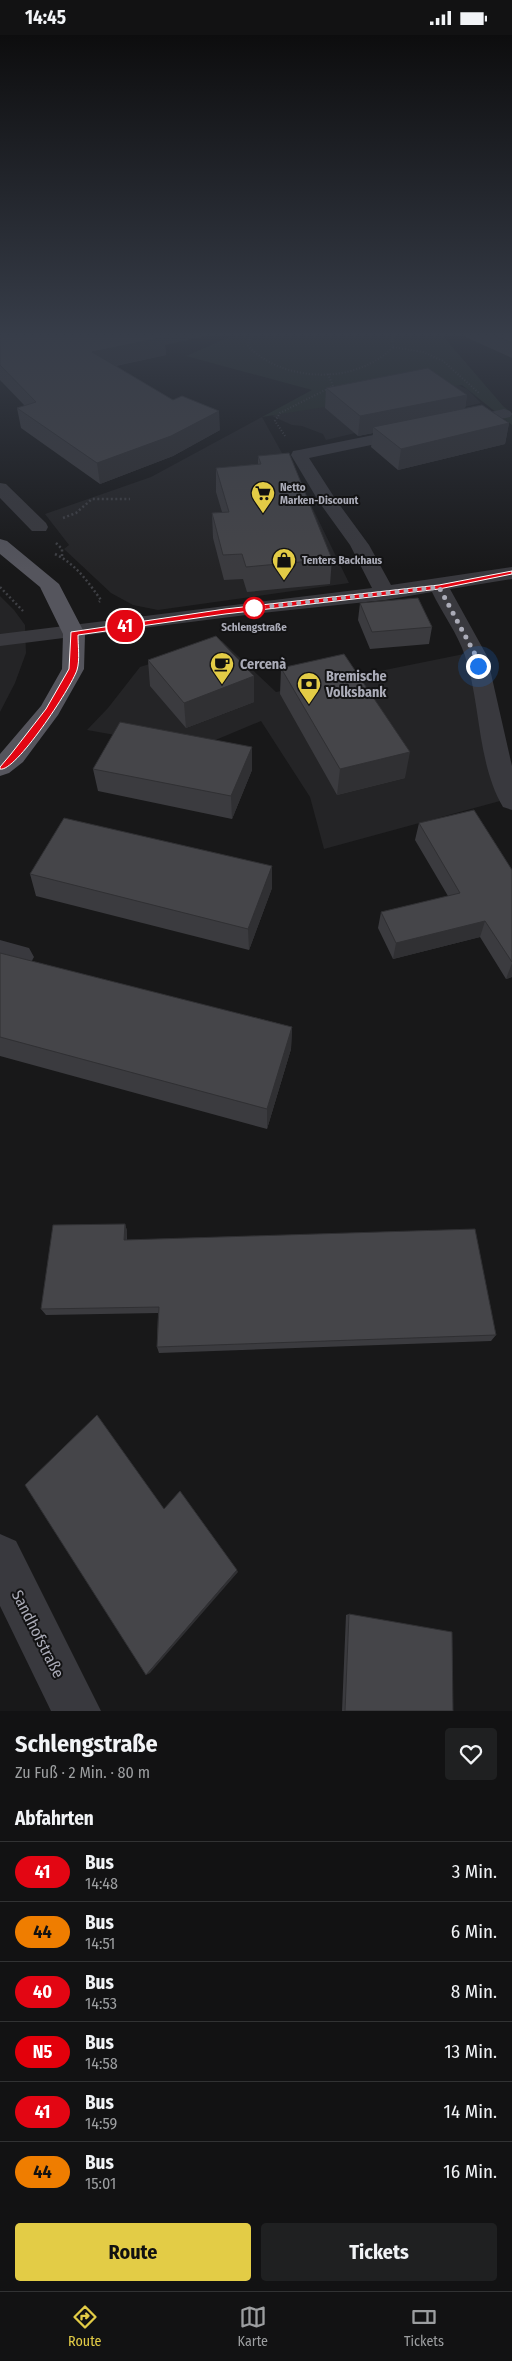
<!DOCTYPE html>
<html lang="de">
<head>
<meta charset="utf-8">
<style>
	:root { --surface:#121213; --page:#1f2021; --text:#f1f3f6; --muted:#9c9ea0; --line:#313233; --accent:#e3cc46 }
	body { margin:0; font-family:"Fira Sans Condensed",sans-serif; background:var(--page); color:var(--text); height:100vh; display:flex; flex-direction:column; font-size:19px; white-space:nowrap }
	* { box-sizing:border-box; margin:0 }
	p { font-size:16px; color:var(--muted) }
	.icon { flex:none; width:28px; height:28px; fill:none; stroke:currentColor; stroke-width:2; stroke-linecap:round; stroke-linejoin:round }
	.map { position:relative; height:1676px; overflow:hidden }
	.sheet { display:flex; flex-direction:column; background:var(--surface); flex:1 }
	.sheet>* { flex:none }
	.badge { padding:0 10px; border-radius:16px; font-size:18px; line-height:32px }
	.you { position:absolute; width:25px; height:25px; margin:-12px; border:4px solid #fff; border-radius:50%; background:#1a73e8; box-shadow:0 0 0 8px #1a73e833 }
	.map>.badge { position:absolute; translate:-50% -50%; box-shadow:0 0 0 2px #fff }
	h2 { padding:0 15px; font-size:19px; line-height:45px }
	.round { display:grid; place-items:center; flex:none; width:52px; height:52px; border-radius:5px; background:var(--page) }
	.summary { display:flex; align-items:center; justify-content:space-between; height:85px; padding:0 15px }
	h1 { font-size:24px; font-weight:700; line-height:38px }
	.button { display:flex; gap:10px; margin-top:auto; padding:10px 15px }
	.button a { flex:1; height:58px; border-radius:5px; background:var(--accent); color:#111; font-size:20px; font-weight:700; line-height:58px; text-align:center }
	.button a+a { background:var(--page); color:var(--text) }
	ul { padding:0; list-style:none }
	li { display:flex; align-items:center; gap:15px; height:60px; padding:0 15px; border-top:1px solid var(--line) }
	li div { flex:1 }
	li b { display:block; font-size:19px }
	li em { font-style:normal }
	li .badge { min-width:55px; font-weight:700; text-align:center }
	.status { display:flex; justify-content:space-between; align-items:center; height:35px; padding:0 25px; background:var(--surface); direction:ltr }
	.status svg { height:14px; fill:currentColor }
	.tab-bar { display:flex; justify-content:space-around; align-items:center; height:70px; border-top:1px solid var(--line); background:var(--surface); font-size:14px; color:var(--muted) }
	.tab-bar a { display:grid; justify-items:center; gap:2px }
	.tab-bar .active { color:var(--accent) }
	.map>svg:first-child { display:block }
</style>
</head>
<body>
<div class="status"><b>14:45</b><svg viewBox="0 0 49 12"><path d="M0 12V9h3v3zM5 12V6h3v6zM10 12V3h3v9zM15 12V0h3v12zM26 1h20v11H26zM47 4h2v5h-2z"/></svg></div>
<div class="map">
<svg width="512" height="1676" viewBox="0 0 512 1676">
	<rect width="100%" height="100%" fill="#181819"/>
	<path fill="#242426" d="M 411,326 L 446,345 L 467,354 L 481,368 L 326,405 L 323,399 L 302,391 L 292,390 L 272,381 Z
		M 262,382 L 314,476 L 349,548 L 158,575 L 133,570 L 111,558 L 64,514 L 69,510 L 45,479 L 151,442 Z
		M 0,561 L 14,575 L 25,590 L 26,618 L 15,648 L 0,677 Z
		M 222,606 L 276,657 L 464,619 L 473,634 L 500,766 L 324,814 L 310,762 L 261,686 L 194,714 L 87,695 L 108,673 L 140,632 Z"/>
	<path fill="#242c26" d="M 234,300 L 442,300 L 503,371 L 512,378 L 512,390 L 462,350 L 262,382 L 312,355 L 186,321 Z"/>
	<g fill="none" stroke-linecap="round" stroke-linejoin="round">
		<path stroke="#3f4045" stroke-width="2" stroke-dasharray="1 2" stroke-linecap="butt" d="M 253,300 L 250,302 L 248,311 C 284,348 356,350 393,312 L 392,300
			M 393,312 L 423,317 L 443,326 L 480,359
			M 285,401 L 275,386 L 280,378 L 333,351 L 328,339"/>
		<path stroke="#3f4045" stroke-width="2.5" stroke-dasharray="2 2.5" stroke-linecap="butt" d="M 63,483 L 76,478 L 92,464 L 130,464
			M 56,508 L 62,514 L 62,522
			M 55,519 C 76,529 88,547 101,565 L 99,567
			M 0,552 L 23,576"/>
		<path fill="#39393e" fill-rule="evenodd" d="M 504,374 L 510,376 L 512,379 L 510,382 L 460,393 L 454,391 L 452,388 L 454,385 Z
			M 408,393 L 414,395 L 416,398 L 414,401 L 309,423 L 336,465 L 369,510 L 391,550 L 512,532 L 512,544 L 450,554 L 487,621 L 512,731 L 512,775 L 503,772 C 477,728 481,669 465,621 C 458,599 442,578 432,557 L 385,565 L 262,578 L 0,611 L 0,599 L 372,553 L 350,510 L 319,467 L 291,420 L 293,416 L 299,415 Z
			M 0,448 L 6,449 L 46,488 L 48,492 L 46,496 L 32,496 L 0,463 Z
			M 0,905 L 29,913 L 34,922 L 29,931 L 19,934 L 0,929 Z
			M 0,1499 L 16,1506 L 101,1676 L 51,1676 L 0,1571 Z"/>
		<path fill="#55555d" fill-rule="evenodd" d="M 0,504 L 7,506 L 59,549 L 85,599 L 84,634 L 58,680 L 23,727 L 9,738 L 0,741 L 0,719 L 41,671 L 62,634 L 63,599 L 40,552 L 0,519 Z"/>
	</g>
	<path fill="#3b3b3f" d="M 0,300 L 165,310 L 166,320 L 116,331 L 220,395 L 173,421 L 100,449 L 21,393 L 17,373 L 25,371 L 0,345 Z
		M 461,300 L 512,300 L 512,323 Z
		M 326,353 L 467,360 L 465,374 L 509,388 L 505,409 L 398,435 L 371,412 L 373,398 L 358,401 L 325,373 Z
		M 258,421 L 332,524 L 330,549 L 247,557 L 243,544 L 224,545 L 213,503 L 212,478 L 222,477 L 216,457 L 216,433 L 258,429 Z
		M 360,568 L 432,592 L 429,609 L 370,614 L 358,585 Z
		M 148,625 L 254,641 L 254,667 L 186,693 L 150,651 Z
		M 281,633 L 405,743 L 337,760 L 280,659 Z
		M 252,712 L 252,735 L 232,784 L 98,756 L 93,734 Z
		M 419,788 L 512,835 L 512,942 L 506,944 L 480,902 L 393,924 L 378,893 L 381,877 L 448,861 L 415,805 Z
		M 30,839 L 272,853 L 249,915 L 36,861 Z
		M 0,918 L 292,992 L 291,1014 L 267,1094 L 0,1021 Z
		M 125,1189 L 127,1196 L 127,1205 L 496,1300 L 491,1306 L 159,1318 L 157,1312 L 158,1278 L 46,1280 L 41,1274 Z
		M 349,1579 L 453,1676 L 342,1676 L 346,1580 Z"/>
	<path fill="#303033" d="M 154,300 L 211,300 L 165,310 L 166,320 L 95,335 L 92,317 Z
		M 467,360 L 464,380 L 373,392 L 373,398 L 358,401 L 360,381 Z
		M 219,376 L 220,395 L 173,421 L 100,449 L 97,428 Z
		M 509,388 L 505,409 L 398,435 L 401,414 Z
		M 254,641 L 254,667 L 186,693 L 184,668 Z
		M 252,712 L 252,735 L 232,784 L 231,761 Z
		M 410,717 L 405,743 L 337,760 L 340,734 Z
		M 272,831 L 272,853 L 249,915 L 248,894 Z
		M 485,886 L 480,902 L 393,924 L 396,908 Z
		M 512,928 L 512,942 L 506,944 Z
		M 292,992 L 291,1014 L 267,1094 L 267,1074 Z
		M 125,1189 L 127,1196 L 126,1212 L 124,1205 Z
		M 237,1535 L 238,1537 L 150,1638 L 146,1640 Z"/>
	<path fill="#454549" stroke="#303033" d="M 0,300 L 162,300 L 165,302 L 92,317 L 173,365 L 182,361 L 219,376 L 171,401 L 97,428 L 17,373 L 36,367 L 0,330 Z
		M 494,300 L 512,300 L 512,308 Z
		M 428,333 L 467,360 L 360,381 L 326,353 Z
		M 482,370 L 509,388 L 401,414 L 373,392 Z
		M 289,418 L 332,524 L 246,532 L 242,519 L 223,520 L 212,478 L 229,477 L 216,433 L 261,429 L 258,421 Z
		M 418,563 L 432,592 L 372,597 L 360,568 Z
		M 216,601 L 254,641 L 184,668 L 148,625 Z
		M 344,619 L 410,717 L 340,734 L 281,633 Z
		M 120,687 L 252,712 L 231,761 L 93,734 Z
		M 474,775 L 512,835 L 512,927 L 485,886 L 396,908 L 381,877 L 460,858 L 419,788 Z
		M 64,783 L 272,831 L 248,894 L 30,839 Z
		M 0,918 L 292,992 L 267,1074 L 0,1002 Z
		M 125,1189 L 124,1205 L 475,1194 L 496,1300 L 157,1312 L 159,1272 L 41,1274 L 53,1190 Z
		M 97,1380 L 164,1474 L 180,1456 L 237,1535 L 146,1640 L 25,1450 Z
		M 349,1579 L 452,1597 L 453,1676 L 345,1676 Z"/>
	<linearGradient id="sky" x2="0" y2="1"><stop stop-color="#0d0d0e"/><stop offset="0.56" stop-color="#373d49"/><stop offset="1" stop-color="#373d49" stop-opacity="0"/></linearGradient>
	<rect width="512" height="535" fill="url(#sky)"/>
	<path fill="#e30613" stroke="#fff" d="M 512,536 L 512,539 L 439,554 L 225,579 L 78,600 C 78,611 80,625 77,635 C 71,653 15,738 0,734 L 0,732 L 11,719 L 46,674 L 69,634 L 71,597 L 225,574 L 439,550 Z"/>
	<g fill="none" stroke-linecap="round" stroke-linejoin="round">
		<path stroke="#abacb8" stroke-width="5" stroke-dasharray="0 9" d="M 254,573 L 439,552 L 476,621 L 478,631"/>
	</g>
	<defs>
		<g id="supermarket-pin" transform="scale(1.25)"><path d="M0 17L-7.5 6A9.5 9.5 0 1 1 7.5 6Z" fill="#e3cc46" stroke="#131314"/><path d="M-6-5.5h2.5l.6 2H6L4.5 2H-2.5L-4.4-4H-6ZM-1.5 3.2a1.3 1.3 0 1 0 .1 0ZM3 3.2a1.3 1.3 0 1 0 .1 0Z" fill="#111"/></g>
		<g id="shop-pin" transform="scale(1.25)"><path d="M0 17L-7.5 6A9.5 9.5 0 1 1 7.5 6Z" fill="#e3cc46" stroke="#131314"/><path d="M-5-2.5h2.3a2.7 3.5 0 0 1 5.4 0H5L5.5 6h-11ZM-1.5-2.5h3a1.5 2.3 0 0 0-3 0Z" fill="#111"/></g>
		<g id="cafe-pin" transform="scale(1.25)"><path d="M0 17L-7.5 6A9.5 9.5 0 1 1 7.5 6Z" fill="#e3cc46" stroke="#131314"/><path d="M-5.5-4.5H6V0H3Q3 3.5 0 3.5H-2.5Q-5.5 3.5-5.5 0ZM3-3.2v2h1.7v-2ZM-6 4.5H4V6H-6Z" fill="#111"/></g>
		<g id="bank-pin" transform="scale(1.25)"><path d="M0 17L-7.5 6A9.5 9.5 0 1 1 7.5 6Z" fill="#e3cc46" stroke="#131314"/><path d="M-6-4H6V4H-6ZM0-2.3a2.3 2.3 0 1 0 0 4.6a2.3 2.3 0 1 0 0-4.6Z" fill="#111"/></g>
	</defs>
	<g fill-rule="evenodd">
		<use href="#supermarket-pin" x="263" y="458"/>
		<use href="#shop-pin" x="284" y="525"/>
		<use href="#cafe-pin" x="222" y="629"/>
		<use href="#bank-pin" x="309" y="649"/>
	</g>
	<circle fill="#fff" stroke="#e30613" stroke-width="2.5" cx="254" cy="573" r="10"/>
	<g text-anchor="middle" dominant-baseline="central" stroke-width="4" stroke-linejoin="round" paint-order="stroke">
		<g font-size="11" font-weight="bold" fill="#abacb8" stroke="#131314" text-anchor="start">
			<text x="280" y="452">Netto<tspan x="280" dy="13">Marken-Discount</tspan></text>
			<text x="302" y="525">Tenters Backhaus</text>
		</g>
		<g font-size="11" font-weight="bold" fill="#abacb8" stroke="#131314">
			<text x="254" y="592">Schlengstraße</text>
		</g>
		<g font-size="14" font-weight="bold" fill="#abacb8" stroke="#131314" text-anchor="start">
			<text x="240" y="629">Cercenà</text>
			<text x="326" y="641">Bremische<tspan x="326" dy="16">Volksbank</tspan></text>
		</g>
		<g font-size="16" fill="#abacb8" stroke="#131314">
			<text transform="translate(38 1599) rotate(63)">Sandhofstraße</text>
		</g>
	</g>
</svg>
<div class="you" style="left:478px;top:631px"></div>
<b class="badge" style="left:125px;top:591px;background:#e30613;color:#fff">41</b>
</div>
<section class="sheet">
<div class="summary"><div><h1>Schlengstraße</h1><p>Zu Fuß · 2 Min. · 80 m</p></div><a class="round"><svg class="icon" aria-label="heart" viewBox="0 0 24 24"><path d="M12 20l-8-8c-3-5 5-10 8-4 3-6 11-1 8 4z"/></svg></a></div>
<h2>Abfahrten</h2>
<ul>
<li><span class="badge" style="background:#e30613;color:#fff">41</span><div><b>Bus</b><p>14:48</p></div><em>3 Min.</em></li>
<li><span class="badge" style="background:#ef7d00;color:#111">44</span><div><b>Bus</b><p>14:51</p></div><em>6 Min.</em></li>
<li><span class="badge" style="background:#e30613;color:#fff">40</span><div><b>Bus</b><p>14:53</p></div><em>8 Min.</em></li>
<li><span class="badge" style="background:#e3000b;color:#fff">N5</span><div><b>Bus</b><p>14:58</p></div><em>13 Min.</em></li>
<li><span class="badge" style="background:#e30613;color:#fff">41</span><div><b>Bus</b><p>14:59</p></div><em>14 Min.</em></li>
<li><span class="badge" style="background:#ef7d00;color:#111">44</span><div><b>Bus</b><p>15:01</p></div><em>16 Min.</em></li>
</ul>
<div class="button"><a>Route</a><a>Tickets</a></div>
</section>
<nav class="tab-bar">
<a class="active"><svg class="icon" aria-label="directions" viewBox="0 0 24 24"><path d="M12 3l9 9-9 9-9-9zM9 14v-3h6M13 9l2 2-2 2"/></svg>Route</a>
<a><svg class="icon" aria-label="map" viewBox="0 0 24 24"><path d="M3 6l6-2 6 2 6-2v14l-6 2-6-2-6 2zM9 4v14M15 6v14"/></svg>Karte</a>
<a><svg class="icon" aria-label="tickets" viewBox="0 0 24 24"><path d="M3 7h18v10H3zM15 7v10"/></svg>Tickets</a>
</nav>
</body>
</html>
